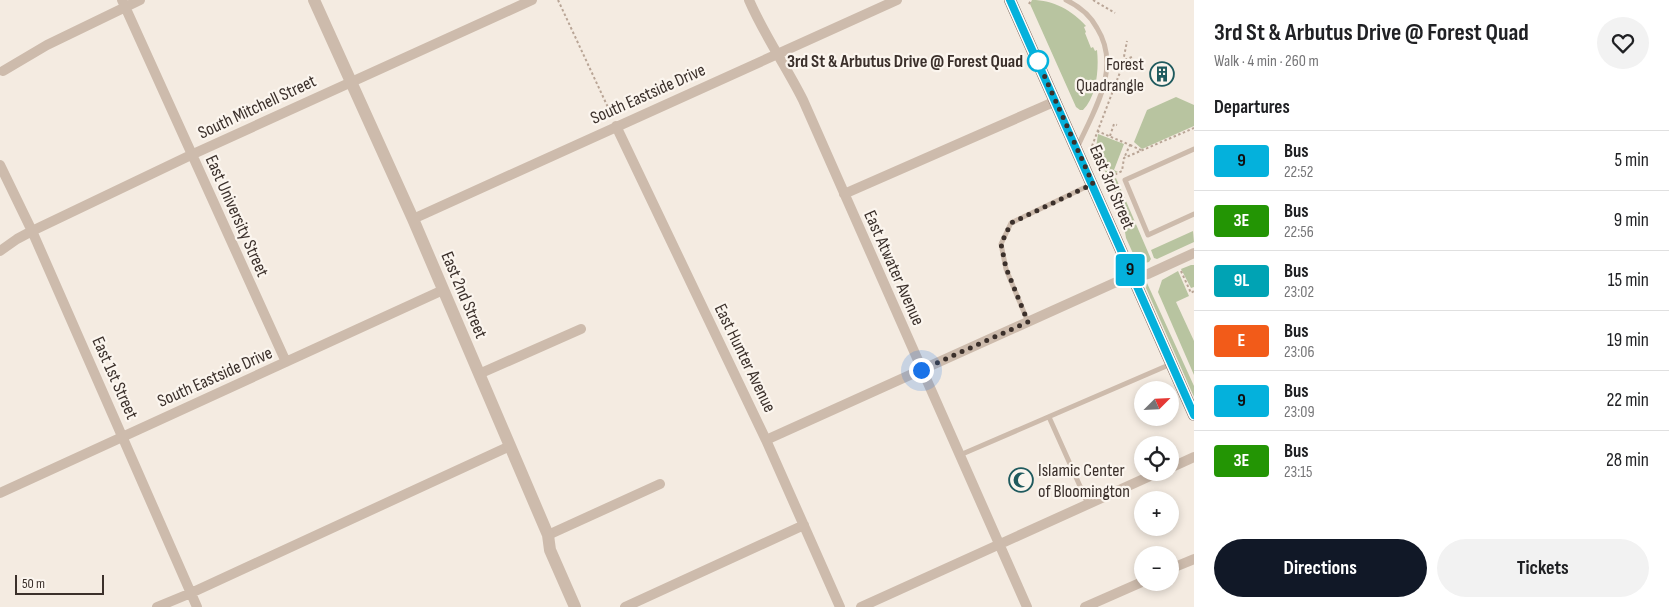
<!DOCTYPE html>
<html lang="en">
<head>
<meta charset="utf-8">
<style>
	:root { --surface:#fff; --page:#f2f2f2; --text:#202124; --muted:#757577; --line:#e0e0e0; --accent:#111827 }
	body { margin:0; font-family:"Sofia Sans Condensed",sans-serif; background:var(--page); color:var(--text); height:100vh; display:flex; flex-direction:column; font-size:19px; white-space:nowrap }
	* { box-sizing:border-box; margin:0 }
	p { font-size:16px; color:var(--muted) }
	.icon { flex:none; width:28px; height:28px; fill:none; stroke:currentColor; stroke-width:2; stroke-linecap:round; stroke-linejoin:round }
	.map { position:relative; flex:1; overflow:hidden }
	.side { display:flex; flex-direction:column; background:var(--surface); width:475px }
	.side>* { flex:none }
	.badge { padding:0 10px; border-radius:4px; font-size:18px; line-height:32px }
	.needle { width:32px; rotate:66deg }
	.controls { position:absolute; left:1134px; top:381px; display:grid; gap:10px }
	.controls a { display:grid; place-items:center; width:45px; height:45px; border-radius:50%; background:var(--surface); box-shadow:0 2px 8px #0003; font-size:25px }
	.scale { position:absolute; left:15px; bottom:12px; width:89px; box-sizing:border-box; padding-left:5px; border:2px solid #3b302b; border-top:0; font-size:14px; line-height:18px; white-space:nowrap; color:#3b302b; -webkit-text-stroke:4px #fbf5ee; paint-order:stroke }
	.you { position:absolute; width:25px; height:25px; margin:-12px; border:4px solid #fff; border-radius:50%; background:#1a73e8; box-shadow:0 0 0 8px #1a73e833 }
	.map>.badge { position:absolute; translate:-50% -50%; box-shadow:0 0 0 2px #fff }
	h2 { padding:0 20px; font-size:19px; line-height:45px }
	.round { display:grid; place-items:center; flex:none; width:52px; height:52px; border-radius:26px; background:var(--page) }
	.headline { display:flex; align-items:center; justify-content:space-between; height:85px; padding:0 20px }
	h1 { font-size:24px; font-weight:700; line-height:38px }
	.cta { display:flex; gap:10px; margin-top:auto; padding:10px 20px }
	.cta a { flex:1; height:58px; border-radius:30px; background:var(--accent); color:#fff; font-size:20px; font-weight:700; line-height:58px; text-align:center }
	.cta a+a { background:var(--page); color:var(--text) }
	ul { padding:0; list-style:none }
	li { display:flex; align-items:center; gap:15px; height:60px; padding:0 20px; border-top:1px solid var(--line) }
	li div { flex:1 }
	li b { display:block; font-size:19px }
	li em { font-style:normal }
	li .badge { min-width:55px; font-weight:700; text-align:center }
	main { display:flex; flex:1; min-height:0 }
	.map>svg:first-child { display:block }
</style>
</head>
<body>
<main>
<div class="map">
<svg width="1194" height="607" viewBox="0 0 1194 607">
	<rect width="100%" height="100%" fill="#f4ebe1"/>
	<path fill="#b8c4a0" d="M 1032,0 C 1053,0 1072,10 1086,26 L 1084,27 L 1086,32 L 1085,33 L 1091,48 L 1093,47 L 1095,51 L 1097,50 C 1099,68 1097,96 1083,110 L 1080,110 L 1076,107 L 1030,4 Z
		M 1176,97 L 1194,105 L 1194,126 L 1142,149 L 1134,142 L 1147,110 Z
		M 1098,134 L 1124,144 L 1114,170 L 1118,172 L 1107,176 L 1096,148 Z
		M 1116,178 L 1151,259 L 1149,262 L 1140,264 L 1136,260 L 1126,238 L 1125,232 L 1127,220 L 1110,181 Z
		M 1193,231 L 1194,242 L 1157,259 L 1154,258 L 1151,250 Z
		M 1191,265 L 1194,265 L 1194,287 L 1191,288 L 1181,269 Z
		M 1178,271 L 1189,296 L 1176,302 L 1194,341 L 1194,375 L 1158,292 L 1162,280 Z
		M 1147,283 L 1194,386 L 1194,397 L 1146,288 Z"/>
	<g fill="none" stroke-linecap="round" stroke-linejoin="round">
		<path stroke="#b9a596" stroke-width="2" stroke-dasharray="2.5 2.5" stroke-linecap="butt" d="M 558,0 L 612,116
			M 1093,0 L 1115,13
			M 1029,4 L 1031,0
			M 1125,60 L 1134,56
			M 1097,131 L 1130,145 L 1124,158
			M 1110,136 L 1114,124 L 1117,125
			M 1130,145 L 1141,150
			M 1092,146 L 1122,67 L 1127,41
			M 1106,179 L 1122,171 L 1124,158 L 1194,128
			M 1181,271 L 1191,293 L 1194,291"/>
		<path stroke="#cdbbac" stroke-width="5" d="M 1066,0 C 1079,6 1090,15 1097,28 C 1122,68 1094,110 1077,148
			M 1194,149 L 1125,180 L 1148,235 L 1194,214
			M 1028,322 L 1006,269 L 1001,244 L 1011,223 L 1092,184
			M 1049,417 L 1088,504
			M 960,455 L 1171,364"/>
		<path stroke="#cdbbac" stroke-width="10" d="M 122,0 L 286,362
			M 749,0 C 764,35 786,66 803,100 L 1027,607
			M 3,71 L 47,45 L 140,0
			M 616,126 L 766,440 L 840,607
			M 0,165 L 32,231 L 197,607
			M 844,194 L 1056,101
			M 413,219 L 897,0
			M 0,251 L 17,239 L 32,231 L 191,155 L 532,0
			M 479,374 L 581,329
			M 766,440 L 1123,279 L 1148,274 L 1194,253
			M 1170,468 L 1194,457
			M 0,493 L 443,290
			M 548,535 L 660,484
			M 1170,569 L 1194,559
			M 157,607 L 191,593 L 510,446
			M 625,607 L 804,525
			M 861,607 L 1159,472
			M 1085,607 L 1142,582"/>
		<path stroke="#cdbbac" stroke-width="12" d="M 314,0 L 413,219 L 548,535 L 550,550 L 575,607"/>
		<path stroke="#7d675c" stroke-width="12" d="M 1010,0 L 1194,415"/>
	</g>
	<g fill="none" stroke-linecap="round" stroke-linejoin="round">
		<g stroke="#fff" stroke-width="11">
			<path id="line" d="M 1010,0 L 1194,415"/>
		</g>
		<use href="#line" stroke="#04b1dc" stroke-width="8"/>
		<path stroke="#3b302b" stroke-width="5" stroke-dasharray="0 9" d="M 921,370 L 1028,322 L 1006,268 L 1001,244 L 1011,223 L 1093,184 L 1035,55 L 1038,61"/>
	</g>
	<defs>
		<g id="building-ring" transform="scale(1.25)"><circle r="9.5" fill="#fbf5ee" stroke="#1f5a5e" stroke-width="1.5"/><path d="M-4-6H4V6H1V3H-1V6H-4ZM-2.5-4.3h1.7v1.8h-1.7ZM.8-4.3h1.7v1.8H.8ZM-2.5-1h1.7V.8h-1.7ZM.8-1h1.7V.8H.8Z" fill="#1f5a5e"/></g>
		<g id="mosque-ring" transform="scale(1.25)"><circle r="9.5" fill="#fbf5ee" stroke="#1f5a5e" stroke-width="1.5"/><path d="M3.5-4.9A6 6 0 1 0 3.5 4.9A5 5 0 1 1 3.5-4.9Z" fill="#1f5a5e"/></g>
	</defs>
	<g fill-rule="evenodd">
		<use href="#building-ring" x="1162" y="74"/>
		<use href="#mosque-ring" x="1021" y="480"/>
	</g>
	<circle fill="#fff" stroke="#04b1dc" stroke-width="2.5" cx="1038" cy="61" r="10"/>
	<g text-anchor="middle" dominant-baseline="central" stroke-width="4.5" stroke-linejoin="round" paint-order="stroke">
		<g font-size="18" font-weight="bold" fill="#3b302b" stroke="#fbf5ee" text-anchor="end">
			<text x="1023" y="61">3rd St &amp; Arbutus Drive @ Forest Quad</text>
		</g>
		<g font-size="18" fill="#3b302b" stroke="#fbf5ee" text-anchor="end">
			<text x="1144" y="64">Forest<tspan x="1144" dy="21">Quadrangle</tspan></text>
			<text x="1038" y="470" text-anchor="start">Islamic Center<tspan x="1038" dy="21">of Bloomington</tspan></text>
		</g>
		<g font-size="18" fill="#3b302b" stroke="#fbf5ee">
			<text transform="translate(648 94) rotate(-24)">South Eastside Drive</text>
			<text transform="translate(257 107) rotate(-25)">South Mitchell Street</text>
			<text transform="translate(1112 187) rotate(67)">East 3rd Street</text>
			<text transform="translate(237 216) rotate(66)">East University Street</text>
			<text transform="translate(894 268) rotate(66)">East Atwater Avenue</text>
			<text transform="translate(464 295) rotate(67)">East 2nd Street</text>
			<text transform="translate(745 358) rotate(64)">East Hunter Avenue</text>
			<text transform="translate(215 377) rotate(-24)">South Eastside Drive</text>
			<text transform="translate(115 378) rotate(66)">East 1st Street</text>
		</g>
	</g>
</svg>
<div class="controls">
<a><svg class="needle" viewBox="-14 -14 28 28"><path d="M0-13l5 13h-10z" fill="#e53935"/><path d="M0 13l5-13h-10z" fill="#757577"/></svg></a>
<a><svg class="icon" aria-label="locate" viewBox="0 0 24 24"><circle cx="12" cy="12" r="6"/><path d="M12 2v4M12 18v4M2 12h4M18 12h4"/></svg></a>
<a>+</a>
<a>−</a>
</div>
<div class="scale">50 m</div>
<div class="you" style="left:921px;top:370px"></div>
<b class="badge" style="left:1130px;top:270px;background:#04b1dc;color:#111">9</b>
</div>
<section class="side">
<div class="headline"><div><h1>3rd St &amp; Arbutus Drive @ Forest Quad</h1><p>Walk · 4 min · 260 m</p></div><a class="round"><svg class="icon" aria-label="heart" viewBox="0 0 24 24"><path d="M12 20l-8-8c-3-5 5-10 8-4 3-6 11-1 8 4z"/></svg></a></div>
<h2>Departures</h2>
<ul>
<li><span class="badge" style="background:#04b1dc;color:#111">9</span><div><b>Bus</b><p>22:52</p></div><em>5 min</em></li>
<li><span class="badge" style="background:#239504;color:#fff">3E</span><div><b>Bus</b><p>22:56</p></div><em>9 min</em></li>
<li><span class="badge" style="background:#00a3b4;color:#fff">9L</span><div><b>Bus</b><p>23:02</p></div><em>15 min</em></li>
<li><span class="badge" style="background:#f25b19;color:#fff">E</span><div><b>Bus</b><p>23:06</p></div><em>19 min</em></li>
<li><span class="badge" style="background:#04b1dc;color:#111">9</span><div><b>Bus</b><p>23:09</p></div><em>22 min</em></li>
<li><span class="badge" style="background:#239504;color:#fff">3E</span><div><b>Bus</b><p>23:15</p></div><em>28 min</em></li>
</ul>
<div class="cta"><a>Directions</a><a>Tickets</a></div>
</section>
</main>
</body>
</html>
